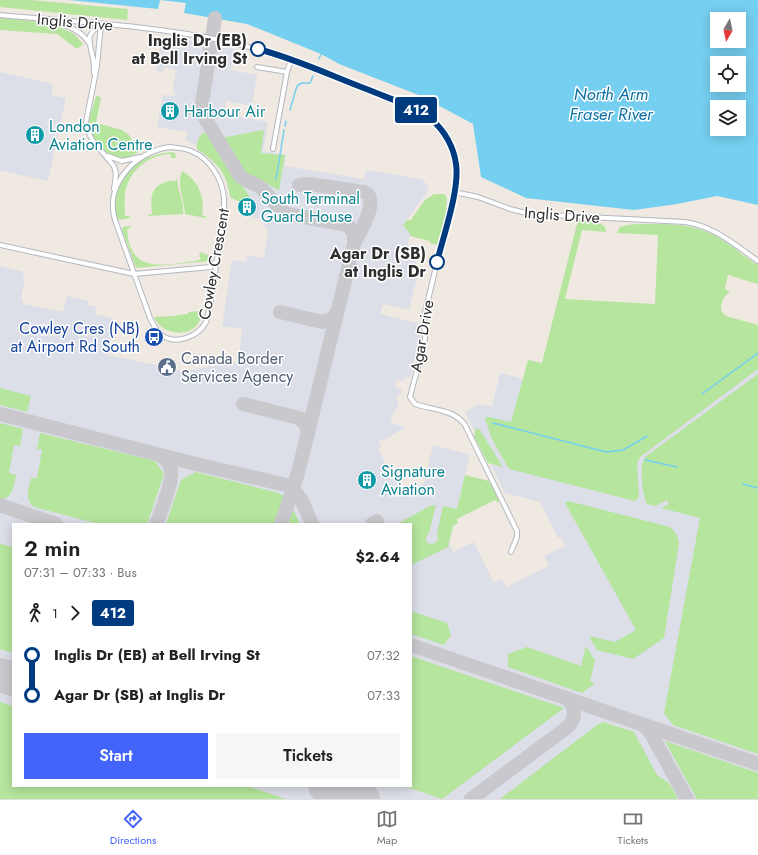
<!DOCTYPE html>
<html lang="en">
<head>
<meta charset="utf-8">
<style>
	:root { --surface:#fff; --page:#f6f6f6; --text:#202124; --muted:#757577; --line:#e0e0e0; --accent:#4264fb }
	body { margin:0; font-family:Jost,sans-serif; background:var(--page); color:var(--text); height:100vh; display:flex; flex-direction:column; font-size:15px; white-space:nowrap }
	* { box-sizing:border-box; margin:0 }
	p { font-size:13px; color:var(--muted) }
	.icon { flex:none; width:22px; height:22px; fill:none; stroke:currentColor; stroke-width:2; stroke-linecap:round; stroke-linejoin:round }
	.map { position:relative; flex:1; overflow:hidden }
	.side { position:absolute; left:12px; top:523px; width:400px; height:264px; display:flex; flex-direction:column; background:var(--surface); border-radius:0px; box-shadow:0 2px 10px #0003 }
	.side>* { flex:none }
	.badge { padding:0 8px; border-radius:3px; font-size:14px; line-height:26px }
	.needle { width:26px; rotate:189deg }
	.buttons { position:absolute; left:710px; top:12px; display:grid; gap:8px }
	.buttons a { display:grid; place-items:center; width:36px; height:36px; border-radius:0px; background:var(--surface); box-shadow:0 2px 10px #0003; font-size:20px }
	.map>.badge { position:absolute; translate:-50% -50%; box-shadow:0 0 0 2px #fff }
	.legs { display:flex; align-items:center; gap:6px; height:44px; padding:0 12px; font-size:13px }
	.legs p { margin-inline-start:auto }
	.headline { display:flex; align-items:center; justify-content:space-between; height:68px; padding:0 12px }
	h1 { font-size:22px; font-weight:600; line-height:30px }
	.cta { display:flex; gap:8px; margin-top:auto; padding:8px 12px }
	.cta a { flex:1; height:46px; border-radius:0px; background:var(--accent); color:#fff; font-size:16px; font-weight:600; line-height:46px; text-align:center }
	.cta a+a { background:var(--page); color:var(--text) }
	ul { padding:0 12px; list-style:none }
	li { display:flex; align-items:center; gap:14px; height:40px; font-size:15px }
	li i { display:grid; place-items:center; width:6px; height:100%; margin:0 5px; background:currentColor }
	li i::after { content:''; width:10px; height:10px; margin:-5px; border:3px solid; border-radius:50%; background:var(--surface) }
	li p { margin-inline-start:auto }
	li:first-child i { background:linear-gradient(#0000 50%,currentColor 0) }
	li:last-child i { background:linear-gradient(currentColor 50%,#0000 0) }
	.tab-bar { display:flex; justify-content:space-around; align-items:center; height:56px; border-top:1px solid var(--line); background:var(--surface); font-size:11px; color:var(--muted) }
	.tab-bar a { display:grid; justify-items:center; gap:2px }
	.tab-bar .active { color:var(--accent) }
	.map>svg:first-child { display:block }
</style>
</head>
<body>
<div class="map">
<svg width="758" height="799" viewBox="0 0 758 799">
	<rect width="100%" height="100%" fill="#efe9e1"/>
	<path fill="#dcdee8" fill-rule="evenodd" d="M 162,36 L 234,48 L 231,70 L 257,75 L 252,106 L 226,101 L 224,114 L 268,122 L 263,151 L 286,155 L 284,166 L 364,179 L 366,170 L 422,179 L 424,181 L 429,189 L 403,225 L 410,234 L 408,244 L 409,245 L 409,247 L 419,250 L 412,276 L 417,278 L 409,310 L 383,304 L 380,314 L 418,323 L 420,336 L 410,378 L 405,377 L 404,381 L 397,380 L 395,388 L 402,390 L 401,394 L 396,397 L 399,402 L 397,408 L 390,419 L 393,424 L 406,427 L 382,441 L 381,438 L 378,440 L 381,446 L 378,449 L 392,475 L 395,474 L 402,487 L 394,492 L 397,498 L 424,483 L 433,445 L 470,455 L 449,543 L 453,552 L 474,542 L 494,583 L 502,579 L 506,587 L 549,566 L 544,556 L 565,546 L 561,537 L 558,538 L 540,502 L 505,493 L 465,412 L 479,404 L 492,407 L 500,373 L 523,379 L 528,360 L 542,363 L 557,304 L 758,326 L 758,799 L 0,799 L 0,266 L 24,272 L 23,280 L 25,281 L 21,298 L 23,299 L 23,304 L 63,312 L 67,296 L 89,301 L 88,305 L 97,307 L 95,314 L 112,318 L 109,330 L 113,331 L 108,355 L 151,364 L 174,365 L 174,370 L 183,371 L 239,362 L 242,329 L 222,326 L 232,260 L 246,262 L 247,255 L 264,258 L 268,231 L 260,219 L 252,217 L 254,201 L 234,198 L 222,170 L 204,150 L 186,140 L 187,132 L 157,127 L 163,95 L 176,96 L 173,89 L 176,70 L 164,67 L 163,72 L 156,71 ZM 13,524 L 411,524 L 411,786 L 13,786 Z
		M 0,72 L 53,84 L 51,95 L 66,98 L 48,181 L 3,171 L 0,171 Z"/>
	<path fill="#b6e59e" d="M 0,0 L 31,0 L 128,9 L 127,20 L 0,7 Z
		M 0,18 L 51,23 L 74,34 L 83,44 L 77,49 L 57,34 L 0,30 Z
		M 96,96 L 101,97 L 96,123 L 122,130 L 129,135 L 137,150 L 138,152 C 132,156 127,160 121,159 C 107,157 89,137 89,123 C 89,115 94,105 96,96 Z
		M 264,130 L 261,153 L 285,155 L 279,190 C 274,189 270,184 264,182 C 257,180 250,179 244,177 L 221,138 Z
		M 203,133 L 207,133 L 211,135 L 252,201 L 251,204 L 238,201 L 231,198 C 229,193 228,187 227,182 C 221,166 210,158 197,149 C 196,144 199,136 203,133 Z
		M 171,152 L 175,153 L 176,158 L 171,158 L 171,154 C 148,155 128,171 125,194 C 124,202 125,209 125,216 L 129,216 L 130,218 L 118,220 C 108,201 123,171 141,161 C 150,156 161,153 171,152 Z
		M 182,171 C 199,181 205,197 202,216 L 206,216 L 206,218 L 185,214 C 185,200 176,185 182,171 Z
		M 177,177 L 178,187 L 183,204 L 183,214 L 148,216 L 148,215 L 152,214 C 151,201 149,189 163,183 C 168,181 171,180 176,181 Z
		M 434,194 L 444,194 L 447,198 L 445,219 L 439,244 L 437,245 L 430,243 L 430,241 L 410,236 L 410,234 L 403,225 L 408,219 L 410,221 L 425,200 Z
		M 578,220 C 587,221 606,220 606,232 L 582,230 L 565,299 L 655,304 L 658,235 L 617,233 L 620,227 C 632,223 645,224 657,224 C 682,224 705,227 725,242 C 736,249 746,258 758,265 L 758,284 L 728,275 L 725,288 L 726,290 L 730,292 C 722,297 717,310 726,316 L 758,325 L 758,369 L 640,457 L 637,463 L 639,497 L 635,501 L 509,469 L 492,439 L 485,419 L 485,418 L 489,417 L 511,422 L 528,360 L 542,363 Z
		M 131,226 L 130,228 L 127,229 C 128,235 128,242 131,248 C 141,273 174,263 196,261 L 201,259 L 199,255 L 201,252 L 210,256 L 209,261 L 136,268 L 122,230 L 123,227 Z
		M 201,311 C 203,337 164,340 154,317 L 176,316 L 177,315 L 188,314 L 188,312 Z
		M 758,374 L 758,754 L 673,725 L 664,713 L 700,518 L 661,508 L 669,504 L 667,500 L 655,506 L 647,504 C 642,496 639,465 645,457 Z
		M 0,388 L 31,396 L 27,412 L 0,405 Z
		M 0,423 L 23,429 L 20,446 L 14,445 L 9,473 L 16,475 C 14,485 13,499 0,499 Z
		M 476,428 L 479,429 L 503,467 L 488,463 L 474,436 Z
		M 40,433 L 155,461 L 164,474 L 147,524 L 99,524 L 34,507 C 24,500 29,488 31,478 L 37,478 L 42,450 L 37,449 Z
		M 196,472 L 279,493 L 279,494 L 287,497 L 300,524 L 166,524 L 181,480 Z
		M 465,475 L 489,481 L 499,499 L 498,503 L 495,500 L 457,519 L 458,523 L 453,526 L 448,547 L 411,565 L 411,524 L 397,524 L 430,506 L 436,505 L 429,533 L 426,537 L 426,541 L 429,544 L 435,543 L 438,540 L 437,534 L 443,506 L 457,509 Z
		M 568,501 L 670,527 C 675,531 678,536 679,543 L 664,638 L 633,659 L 597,650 L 589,636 L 615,642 L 636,630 L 565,503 Z
		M 0,544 L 13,547 L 13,653 L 0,649 Z
		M 411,611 L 447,623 L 451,635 L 444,645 L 411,634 Z
		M 586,646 L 595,660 L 590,681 L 595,683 L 582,693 L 508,667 L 508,654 L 527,647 L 581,666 Z
		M 411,656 L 564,708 L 442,799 L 404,786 L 411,786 Z
		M 0,702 L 13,706 L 13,786 L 247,786 L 286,799 L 0,799 Z
		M 603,722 L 634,732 L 657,775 L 669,783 L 678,799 L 500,799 L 597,725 Z
		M 665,741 L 758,773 L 758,799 L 697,799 Z"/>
	<path fill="#75cff0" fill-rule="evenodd" d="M 69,0 L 758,0 L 758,205 L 717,196 L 677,204 L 634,210 L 526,198 L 481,177 L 473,124 L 421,96 L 339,64 L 321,54 L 247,24 L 184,13 L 186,3 L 160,0 L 158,9 ZM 717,19 L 739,19 L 739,41 L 717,41 ZM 717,63 L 739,63 L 739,85 L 717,85 ZM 717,107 L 739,107 L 739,129 L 717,129 Z"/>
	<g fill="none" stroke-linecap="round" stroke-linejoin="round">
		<path stroke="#75cff0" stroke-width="1.5" d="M 319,59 L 321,54
			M 290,110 L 296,89 L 298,85 L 302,83 L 310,83 L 313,76
			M 285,126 L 286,121
			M 276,180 L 284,130
			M 702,394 L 758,353
			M 493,423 L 606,452 L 623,450 L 647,436
			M 645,460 L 677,467
			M 743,484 L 758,488"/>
		<path stroke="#c9c8cc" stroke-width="14" d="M 215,18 L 202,104 L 203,113 L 206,120 L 240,176 C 246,182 253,182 260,187 C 270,195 276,208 287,214 L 348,225 L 354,234 L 354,244
			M 280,312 L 322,322 L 332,319 L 338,311
			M 243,404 L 299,418 L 306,425 L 308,435
			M 0,414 L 196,464 L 286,485 C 300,490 306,511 312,524
			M 0,505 L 56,524
			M 156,524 C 160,515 163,506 166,497 C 171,480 178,466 159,455
			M 281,524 L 298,473 L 354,244 C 359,231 377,208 368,194 L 364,192 L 309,184 L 299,185
			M 372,524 L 377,521
			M 411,645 L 758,764
			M 642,724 L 649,730 L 687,799
			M 471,799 L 569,726 C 577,716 575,703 564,697"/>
		<path stroke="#c9c8cc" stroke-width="34" d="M 0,675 L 13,679
			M 325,786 L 363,799"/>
		<g stroke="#b4b7c1" stroke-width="6">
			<path id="street" d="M 0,15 C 75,22 151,25 225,41 C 272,51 316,69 360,87 C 407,106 460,118 456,182 L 424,317 L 425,339 L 410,397 L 415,404 C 432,410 454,409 465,425 L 517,531 L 517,537 L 511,552
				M 55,22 C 68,26 82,31 89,43
				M 101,24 L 97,66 L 86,122 L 88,131 L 92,140 L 114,166 L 116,174 L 114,189
				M 257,67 L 287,72
				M 94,73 C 94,66 94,60 92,54 C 88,37 87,35 101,24
				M 170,147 C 177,148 184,148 191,151 C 209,158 223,179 224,199 C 225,217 220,235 218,253 C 214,276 213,300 206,322 C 198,337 175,346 160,334 C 156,330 153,324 150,318 L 115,220 C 104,184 136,151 170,147 Z
				M 273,149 L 287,72 L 291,60
				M 108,156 L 122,161 L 140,157
				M 454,192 L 478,197 L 510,209 L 530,214 L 685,222 C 714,226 735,245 758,261
				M 0,245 L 134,274 L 211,267 L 216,262"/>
		</g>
		<use href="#street" stroke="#fff" stroke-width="4"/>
	</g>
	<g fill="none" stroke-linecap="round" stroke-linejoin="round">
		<g stroke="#fff" stroke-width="9">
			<path id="line-1" d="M 258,49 C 296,59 332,76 369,90 C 390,99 414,106 432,120 C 445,131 454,148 456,164 C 460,189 443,237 437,262"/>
		</g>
		<use href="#line-1" stroke="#003b80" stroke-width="6"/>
	</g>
	<defs>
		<g id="building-disc" transform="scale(1)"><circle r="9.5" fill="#0f9aa8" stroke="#fff"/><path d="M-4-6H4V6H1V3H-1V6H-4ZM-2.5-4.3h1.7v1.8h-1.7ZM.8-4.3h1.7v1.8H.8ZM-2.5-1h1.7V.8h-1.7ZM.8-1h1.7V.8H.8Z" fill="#fff"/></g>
		<g id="bus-disc" transform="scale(1)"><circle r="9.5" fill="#1a4fb4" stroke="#fff"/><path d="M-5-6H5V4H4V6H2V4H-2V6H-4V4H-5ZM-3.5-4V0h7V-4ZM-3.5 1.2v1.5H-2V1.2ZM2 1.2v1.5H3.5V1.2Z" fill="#fff"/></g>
		<g id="civic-disc" transform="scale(1)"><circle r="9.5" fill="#5c6f8a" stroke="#fff"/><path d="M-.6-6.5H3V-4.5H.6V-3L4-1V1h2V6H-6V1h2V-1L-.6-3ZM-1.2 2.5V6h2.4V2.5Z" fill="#fff"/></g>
	</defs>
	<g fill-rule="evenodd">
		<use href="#building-disc" x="170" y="111"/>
		<use href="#building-disc" x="35" y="135"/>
		<use href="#building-disc" x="247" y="207"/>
		<use href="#bus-disc" x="154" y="337"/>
		<use href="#civic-disc" x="167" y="367"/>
		<use href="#building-disc" x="367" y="480"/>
	</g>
	<g fill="#fff" stroke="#003b80" stroke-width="2">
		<circle cx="258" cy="49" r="7"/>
		<circle cx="437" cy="262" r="7"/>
	</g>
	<g text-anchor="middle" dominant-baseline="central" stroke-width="3" stroke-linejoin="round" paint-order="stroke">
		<g font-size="16" fill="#2e2e2e" stroke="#fff">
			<text transform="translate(75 22) rotate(5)">Inglis Drive</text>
			<text transform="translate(562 215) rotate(4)">Inglis Drive</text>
			<text transform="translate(214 264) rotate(-80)">Cowley Crescent</text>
			<text transform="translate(422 336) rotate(-80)">Agar Drive</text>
		</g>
		<g font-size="16" font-weight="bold" fill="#2e2e2e" stroke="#fff" text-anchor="end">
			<text x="247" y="40">Inglis Dr (EB)<tspan x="247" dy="18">at Bell Irving St</tspan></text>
			<text x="426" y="253">Agar Dr (SB)<tspan x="426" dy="18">at Inglis Dr</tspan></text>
		</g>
		<g font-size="16" fill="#0d838f" stroke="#fff" text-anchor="start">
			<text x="184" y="111">Harbour Air</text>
			<text x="49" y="126">London<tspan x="49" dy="18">Aviation Centre</tspan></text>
			<text x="261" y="198">South Terminal<tspan x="261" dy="18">Guard House</tspan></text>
			<text x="381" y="471">Signature<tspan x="381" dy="18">Aviation</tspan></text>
		</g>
		<g font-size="16" fill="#164399" stroke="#fff" text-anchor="end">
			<text x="140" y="328">Cowley Cres (NB)<tspan x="140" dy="18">at Airport Rd South</tspan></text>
		</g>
		<g font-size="16" fill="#4e5e75" stroke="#fff" text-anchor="start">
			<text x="181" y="358">Canada Border<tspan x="181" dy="18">Services Agency</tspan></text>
		</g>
		<g font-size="17" font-style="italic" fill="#0d6fa3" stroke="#fff">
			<text x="611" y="94">North Arm<tspan x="611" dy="20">Fraser River</tspan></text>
		</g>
	</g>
</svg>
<div class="buttons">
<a><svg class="needle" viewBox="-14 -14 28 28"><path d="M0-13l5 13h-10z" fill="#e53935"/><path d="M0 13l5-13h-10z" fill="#757577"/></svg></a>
<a><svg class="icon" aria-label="locate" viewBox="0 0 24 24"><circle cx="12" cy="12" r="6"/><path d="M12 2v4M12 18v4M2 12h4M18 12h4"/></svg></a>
<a><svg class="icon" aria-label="layers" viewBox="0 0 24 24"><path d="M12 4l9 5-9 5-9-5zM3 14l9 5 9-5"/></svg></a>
</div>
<b class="badge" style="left:416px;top:110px;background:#003b80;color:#fff">412</b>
<section class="side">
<div class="headline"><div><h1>2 min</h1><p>07:31 – 07:33 · Bus</p></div><b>$2.64</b></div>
<div class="legs"><svg class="icon" aria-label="walk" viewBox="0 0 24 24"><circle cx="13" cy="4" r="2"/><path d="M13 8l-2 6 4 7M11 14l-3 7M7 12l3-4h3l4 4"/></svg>1<svg class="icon" aria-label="forward" viewBox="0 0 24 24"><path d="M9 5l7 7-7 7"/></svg><b class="badge" style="background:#003b80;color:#fff">412</b></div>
<ul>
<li><i style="color:#003b80"></i><b>Inglis Dr (EB) at Bell Irving St</b><p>07:32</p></li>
<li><i style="color:#003b80"></i><b>Agar Dr (SB) at Inglis Dr</b><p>07:33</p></li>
</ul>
<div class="cta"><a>Start</a><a>Tickets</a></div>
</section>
</div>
<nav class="tab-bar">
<a class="active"><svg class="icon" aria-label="directions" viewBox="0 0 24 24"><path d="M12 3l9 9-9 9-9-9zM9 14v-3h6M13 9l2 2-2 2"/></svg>Directions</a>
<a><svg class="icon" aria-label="map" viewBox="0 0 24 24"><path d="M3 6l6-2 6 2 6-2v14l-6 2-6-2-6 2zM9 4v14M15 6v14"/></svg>Map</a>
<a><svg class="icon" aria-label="tickets" viewBox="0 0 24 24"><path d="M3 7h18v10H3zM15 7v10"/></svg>Tickets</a>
</nav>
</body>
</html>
